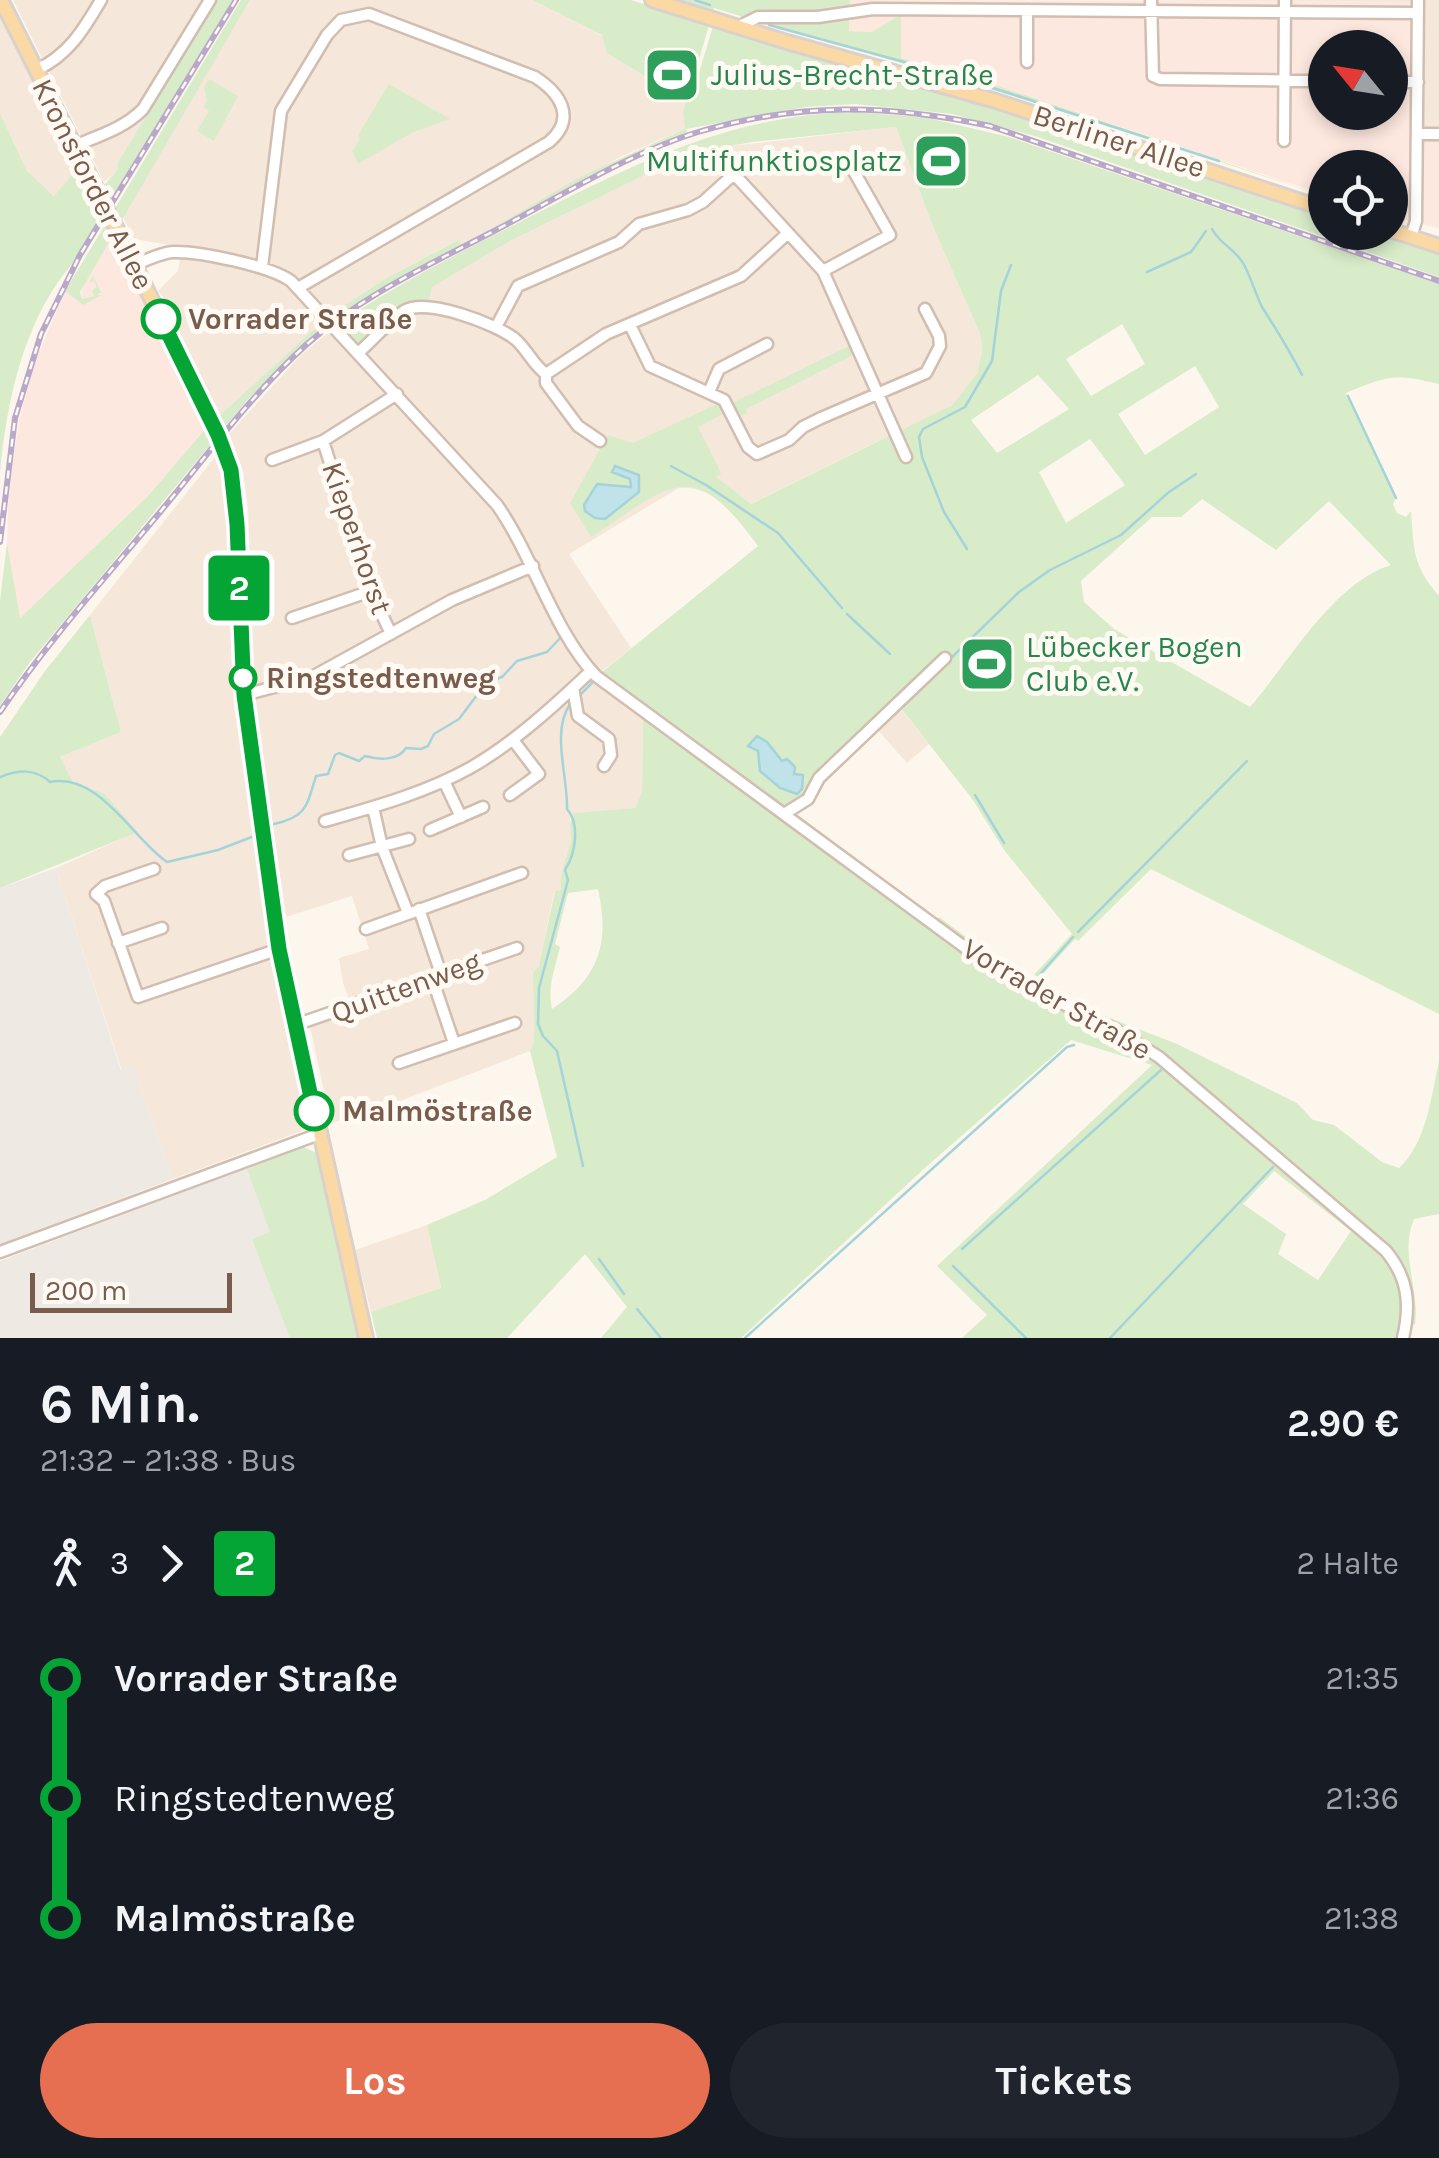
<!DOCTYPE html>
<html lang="de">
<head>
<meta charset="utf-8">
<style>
	:root { --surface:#171b24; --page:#20242c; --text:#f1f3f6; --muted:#9ea1a6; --accent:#e76f51 }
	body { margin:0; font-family:Karla,sans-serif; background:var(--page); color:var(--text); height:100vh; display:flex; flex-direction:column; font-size:38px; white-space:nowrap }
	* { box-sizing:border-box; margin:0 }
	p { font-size:32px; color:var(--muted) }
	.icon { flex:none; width:55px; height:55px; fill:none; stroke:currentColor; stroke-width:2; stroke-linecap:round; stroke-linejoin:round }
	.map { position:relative; height:1338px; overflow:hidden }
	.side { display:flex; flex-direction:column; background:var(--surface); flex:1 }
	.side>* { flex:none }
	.badge { padding:0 20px; border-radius:8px; font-size:35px; line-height:65px }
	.needle { width:65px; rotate:300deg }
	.fabs { position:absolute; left:1308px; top:30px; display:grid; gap:20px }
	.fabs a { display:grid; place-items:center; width:100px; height:100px; border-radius:50%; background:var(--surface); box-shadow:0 5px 15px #0003; font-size:50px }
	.scale { position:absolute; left:30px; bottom:25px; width:202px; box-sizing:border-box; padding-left:10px; border:5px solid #7a5c4d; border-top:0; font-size:28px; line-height:35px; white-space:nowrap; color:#7a5c4d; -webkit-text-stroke:8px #fffaf3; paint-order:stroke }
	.map>.badge { position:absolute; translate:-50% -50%; box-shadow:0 0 0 5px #fff }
	.legs { display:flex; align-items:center; gap:15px; height:110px; padding:0 40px; font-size:32px }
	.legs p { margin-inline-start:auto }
	.head { display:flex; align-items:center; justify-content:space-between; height:170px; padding:0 40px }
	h1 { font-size:55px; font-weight:700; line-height:75px }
	.button { display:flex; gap:20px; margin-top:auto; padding:20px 40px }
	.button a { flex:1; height:115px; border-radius:60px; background:var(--accent); color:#fff; font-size:40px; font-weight:700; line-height:115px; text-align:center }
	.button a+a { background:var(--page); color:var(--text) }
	ul { padding:0 40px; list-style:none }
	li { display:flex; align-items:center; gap:35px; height:120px; font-size:38px }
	li i { display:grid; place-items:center; width:15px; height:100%; margin:0 12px; background:currentColor }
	li i::after { content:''; width:25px; height:25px; margin:-12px; border:8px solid; border-radius:50%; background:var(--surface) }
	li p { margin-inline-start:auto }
	li:first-child i { background:linear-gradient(#0000 50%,currentColor 0) }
	li:last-child i { background:linear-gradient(currentColor 50%,#0000 0) }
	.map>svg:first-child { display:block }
</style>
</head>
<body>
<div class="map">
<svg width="1439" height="1338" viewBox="0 0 1439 1338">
	<rect width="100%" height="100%" fill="#fdf6ec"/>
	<path fill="#f5e8da" d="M 13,0 L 217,0 L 118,162 L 119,169 L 104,182 Z
		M 250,0 L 532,0 L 603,36 L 607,53 L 687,101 L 683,112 L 685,129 L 622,156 L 478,236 L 460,244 L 457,240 L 383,280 L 328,316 L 219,416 L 183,344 L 168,303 L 158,291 L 178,271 L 182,247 L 134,239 L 122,215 Z
		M 1070,0 L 1439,0 L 1439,143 L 1414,143 L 1416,2 Z
		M 0,15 L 77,169 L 55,197 L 27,171 L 0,113 Z
		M 896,127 L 931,222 L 981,336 L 982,353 L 977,373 L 952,405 L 750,504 L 690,488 L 679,488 L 569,554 L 631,648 L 597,675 L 648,709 L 643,718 L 642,791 L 637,808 L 570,818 L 570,850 L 561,890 L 554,892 L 539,965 L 533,973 L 534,1042 L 530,1051 L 379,1109 L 331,1123 L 310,1027 L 354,1011 L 343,983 L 339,958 L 369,949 L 352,896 L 286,917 L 255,702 L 248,509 L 243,471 L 228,435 L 300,356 L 337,325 L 412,298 L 510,241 L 655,170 L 714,148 Z
		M 218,453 L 232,525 L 233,662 L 241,734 L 279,992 L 308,1124 L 304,1130 L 173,1179 L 133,1067 L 122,1071 L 56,868 L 137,832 L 104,793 L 74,784 L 60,757 L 121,732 L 90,615 Z
		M 899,707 L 929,744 L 907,763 L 876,728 Z
		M 427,1225 L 441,1289 L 371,1312 L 355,1250 Z"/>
	<path fill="#fde8e0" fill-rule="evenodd" d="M 850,0 L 1416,2 L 1414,143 L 1439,143 L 1439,228 L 1390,217 L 1390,168 L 1325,168 L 1325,195 L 983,81 L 901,58 L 901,14 L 872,32 L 848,31 ZM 1325,48 L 1390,48 L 1390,112 L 1325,112 Z
		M 112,237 L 207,427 L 147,497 L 19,619 L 7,543 L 9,484 L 20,417 L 35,362 L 65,291 L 83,305 L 94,296 L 82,299 L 81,288 Z"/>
	<path fill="#efe9e4" d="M 56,868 L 121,1070 L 133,1067 L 173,1179 L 0,1244 L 0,888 Z
		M 303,1147 L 316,1153 L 358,1338 L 0,1338 L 0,1261 Z"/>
	<path fill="#d8ecc9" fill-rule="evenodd" d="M 217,0 L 233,0 L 72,264 C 24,319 6,403 0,474 L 0,113 L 27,171 L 54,196 L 77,169 L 93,198 L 118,169 L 118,162 Z
		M 241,0 L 250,0 L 80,292 L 82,299 L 94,296 L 92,290 L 97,287 L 94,281 L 88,283 L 93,276 L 101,292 L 97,295 L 102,295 L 83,305 L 65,291 Z
		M 532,0 L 631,0 L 709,25 L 687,101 L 690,103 L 713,26 L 932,86 L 1243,186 L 1325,216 L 1325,232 L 1374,233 L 1439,254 L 1439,277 L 1038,137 L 952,114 L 855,104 L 806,107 L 686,129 L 688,133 L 595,174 L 389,283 L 324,326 L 249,398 L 30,662 L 0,706 L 0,601 L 7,543 L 20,618 L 147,497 L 207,427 L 328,316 L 383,280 L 458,240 L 461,244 L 478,236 L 580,177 L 685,129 L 683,112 L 686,101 L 607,53 L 602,35 Z
		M 671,0 L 850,0 L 849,31 L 872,32 L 901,14 L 901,58 L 983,81 L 1325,196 C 1205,157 1084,117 962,81 C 880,56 796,34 714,8 L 713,13 Z
		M 209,79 L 238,96 L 214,141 L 197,131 L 209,111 L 204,107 L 207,100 L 204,87 Z
		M 389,84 L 450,119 L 413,132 L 358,164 L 352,151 L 360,139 L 358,135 Z
		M 853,112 L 924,117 L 1009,137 L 1439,284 L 1439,384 C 1394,373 1387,376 1346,393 L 1396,498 L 1393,504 L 1397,513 L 1406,517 L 1411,511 C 1414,549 1412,565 1439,596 L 1439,1014 L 1151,869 L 1078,941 L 1075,939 L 1032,986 L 1036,988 L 1040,984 L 1105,1016 L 1177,1044 L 1297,1103 L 1313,1120 L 1334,1125 L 1382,1162 L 1399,1168 C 1427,1142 1431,1097 1439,1061 L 1439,1214 L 1414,1219 C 1399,1255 1420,1288 1415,1325 L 1411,1323 C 1411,1288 1408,1275 1387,1248 L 1403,1276 L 1403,1338 L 962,1338 L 987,1315 L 937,1266 L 1152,1065 L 1071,1040 L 927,1166 L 741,1338 L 601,1338 L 627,1307 L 585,1254 L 507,1338 L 377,1338 L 371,1312 L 441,1288 L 427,1225 L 485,1200 L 557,1157 L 530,1051 L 534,1042 L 533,973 L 539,965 L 555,891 L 561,890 C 560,868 566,862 570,845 C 572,833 567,824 574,813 L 636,808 L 642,791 L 643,718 L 648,709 L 597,676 L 758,546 C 691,454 673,484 591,537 L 570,503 L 608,435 L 633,443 L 719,403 L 723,414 L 698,427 L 721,473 L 716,477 L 751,504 L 952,405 L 977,373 L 982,353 L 981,336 L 931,222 L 896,127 L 752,142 L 699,152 L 655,170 L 510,241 L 432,287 L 428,303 L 362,345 L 358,345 L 337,325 C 393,286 455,255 516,224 C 626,168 727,115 853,112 ZM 1122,324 L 1145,364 L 1091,396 L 1066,359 ZM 1195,366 L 1219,407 L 1145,455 L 1118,414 ZM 1038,375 L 1069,409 L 997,453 L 971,420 ZM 1090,439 L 1125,485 L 1066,523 L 1039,472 ZM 1202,499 L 1276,550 L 1329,501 L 1391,565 C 1333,583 1289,662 1250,707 L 1114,629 L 1084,602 L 1081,581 L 1152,517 L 1181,517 ZM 896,702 L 973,800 L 1004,850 L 1072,934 L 1030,979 L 1006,967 L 939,917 L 935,921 L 787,811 ZM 763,739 L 782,762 L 787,759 L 795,767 L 794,773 L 797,775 L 780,788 L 760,771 L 758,751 L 748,745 ZM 598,889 C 610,944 599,978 552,1009 C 547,985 555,970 560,947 L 555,944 L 568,893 ZM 1274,1171 L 1351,1231 L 1318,1280 L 1278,1254 L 1286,1234 L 1243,1204 Z
		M 851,345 L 855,354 L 746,409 L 747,413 L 737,417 L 732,403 Z
		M 90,615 L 121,732 L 60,757 L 74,784 L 104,793 L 138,832 L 0,888 L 0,737 L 45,671 Z
		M 303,1147 L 316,1153 L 358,1338 L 290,1338 L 252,1239 L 270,1232 L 247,1169 Z"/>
	<path fill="#bfe3e8" stroke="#a5d3da" stroke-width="2.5" d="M 615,466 L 639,475 L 639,492 L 605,519 L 595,518 L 585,511 L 584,505 L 597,484 L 631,487 L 630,479 L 612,472 Z
		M 757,736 L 767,742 L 782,761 L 787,759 L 795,767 L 794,774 L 803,775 L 802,789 L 797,794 L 780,788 L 760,771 L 758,751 L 748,746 Z"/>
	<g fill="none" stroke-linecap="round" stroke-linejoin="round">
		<path stroke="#a5d3da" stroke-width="2.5" d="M 695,0 L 710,5
			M 769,25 L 959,77 L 1219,161
			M 1212,229 C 1220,244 1235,249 1243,263 C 1251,277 1255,293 1262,307 C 1276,329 1290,351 1302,375
			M 1147,272 L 1191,252 L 1206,231
			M 1348,396 L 1396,498
			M 671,466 L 706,485 L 778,533 L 842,608
			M 967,549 L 944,512 L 922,457 L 919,437 L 923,429 L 965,407 L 992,361 L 1001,291 L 1011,265
			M 847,614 L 890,654
			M 949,660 L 1019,592 L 1050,570 L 1121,535 L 1169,492 L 1196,474
			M 579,696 L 592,683
			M 909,700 L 933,676
			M 570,704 C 551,732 568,776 567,809 C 580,824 576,853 565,870 L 568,880 L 539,988 L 538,1024 L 543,1036 L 557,1051 L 583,1166
			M 0,777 C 18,770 35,768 50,782 C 99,772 132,838 167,862 L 218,850 L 257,835
			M 975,795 L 1004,843
			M 274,824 C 307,817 307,805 316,776 L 328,774 L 335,755 L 339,753 L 359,761 L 365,756 C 379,760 398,761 406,748 L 421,749 L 428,746 L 434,734 L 459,719 L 486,683 L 502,677 L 517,661 L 547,652 L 562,636
			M 1078,932 L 1247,761
			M 1035,980 L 1073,937
			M 962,1249 L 1161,1070
			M 599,1259 L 624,1294
			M 953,1266 L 1026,1338
			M 637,1309 L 661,1338
			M 745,1338 L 1067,1047 L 1074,1045
			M 1110,1338 L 1273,1167"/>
		<g stroke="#d1beb0" stroke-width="15">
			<path id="minor" d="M 1151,0 L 1153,76 L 1160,79 L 1325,81
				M 1027,10 L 1027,62
				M 738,27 L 758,17 L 818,17 L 873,9 L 1418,13
				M 36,70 C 68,56 84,29 101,0
				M 1390,82 L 1418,82
				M 1417,134 L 1439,134
				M 1284,141 L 1285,0
				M 74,146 C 98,136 125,128 143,109 L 210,0
				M 1411,237 L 1416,221 L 1418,0
				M 135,265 C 146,260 160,253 173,252 C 199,251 270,266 291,281 L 497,505 C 533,556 554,632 596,676 L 997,971 L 1116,1030 L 1159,1057 L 1386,1251 C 1408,1278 1411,1304 1403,1338
				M 262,267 L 281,111 L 327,35 L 341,20 L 369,14 L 535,77 C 560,93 577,118 549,142 L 298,288
				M 823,271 L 890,235 L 852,168
				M 630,325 L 650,366 L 724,400 L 748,447 L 757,454 L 789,440 L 803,427 L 821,418 L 926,373 L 940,346 L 939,336 L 925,309
				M 496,327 L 518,286 L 619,242 L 639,224 L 688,210 L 703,202 L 734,174 L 823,271 L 906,457
				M 358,353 C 373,340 388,322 404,311 C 426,297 496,324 515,339 C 527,349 533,365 546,374 L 546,383 L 578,426 L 600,441
				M 546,374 L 606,334 L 741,276 L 787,234
				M 709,392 L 719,369 L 767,344
				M 323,441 L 371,591 L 391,634
				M 272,460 L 323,441 L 397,394
				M 292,618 L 371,591
				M 573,688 L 578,716 L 609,739 L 611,755 L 604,766
				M 244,695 L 312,677 L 452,600 L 533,566
				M 444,781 L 461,817
				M 510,795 L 539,774 L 513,740
				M 373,807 L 382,847 L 408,913
				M 784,814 L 808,799 L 819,778 L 945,658
				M 325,821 C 374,807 425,793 470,768 C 515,742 554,706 591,671
				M 430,830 L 483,807
				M 349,855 L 409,839
				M 154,869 L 105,886 L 96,894 L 104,901 L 138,997 L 279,949
				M 419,909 L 441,974
				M 366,929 L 522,873
				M 118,943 L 162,928
				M 432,978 L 454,1043
				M 295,1025 L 517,948
				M 399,1063 L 515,1023
				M 0,1252 L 319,1134"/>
		</g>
		<g stroke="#dad1cd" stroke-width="18">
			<path id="major" d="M 1,0 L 97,190
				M 652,0 L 787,42 L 996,101 L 1325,209
				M 1390,230 L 1439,246
				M 119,233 L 218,435 L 231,470 L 237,524 L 244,695 L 279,949 L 366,1338"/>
		</g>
		<use href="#minor" stroke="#fff" stroke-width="10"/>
		<use href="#major" stroke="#fbd9a5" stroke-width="12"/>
		<g stroke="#b9a8c9" stroke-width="6">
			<path id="rail" d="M 0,542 L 15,418 L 41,334 L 80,255 L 236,0
				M 0,712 C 48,641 106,577 161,511 C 208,454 252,394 306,345 C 361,296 429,265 494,231 C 560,197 627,154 698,132 C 801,102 887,104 990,126 L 1439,281"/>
		</g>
		<use href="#rail" stroke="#fffaf3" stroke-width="2.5" stroke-dasharray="8" stroke-linecap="butt"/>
		<g stroke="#dad1cd" stroke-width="18" stroke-linecap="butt">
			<path id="major-bridge" d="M 97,190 L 119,233"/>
		</g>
		<use href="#major-bridge" stroke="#fbd9a5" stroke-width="12"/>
	</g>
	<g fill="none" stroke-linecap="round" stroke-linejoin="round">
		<g stroke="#fff" stroke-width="22">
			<path id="line-1" d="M 161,319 L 218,435 L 231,470 L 237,524 L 244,695 L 279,949 L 314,1111"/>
		</g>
		<use href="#line-1" stroke="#04a535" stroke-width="15"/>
	</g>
	<defs>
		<g id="stadium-square" transform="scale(2.875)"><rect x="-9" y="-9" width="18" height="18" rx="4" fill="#2e9e5b" stroke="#fffaf3"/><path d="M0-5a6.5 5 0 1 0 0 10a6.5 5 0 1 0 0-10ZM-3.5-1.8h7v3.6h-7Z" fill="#fff"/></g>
	</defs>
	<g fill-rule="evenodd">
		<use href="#stadium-square" x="672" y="75"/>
		<use href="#stadium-square" x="941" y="161"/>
		<use href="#stadium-square" x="987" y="664"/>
	</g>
	<g fill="#fff" stroke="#04a535" stroke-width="5">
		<circle cx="161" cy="319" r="18"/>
		<circle cx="243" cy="678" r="12"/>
		<circle cx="314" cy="1111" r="18"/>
	</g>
	<g text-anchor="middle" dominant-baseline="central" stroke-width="10" stroke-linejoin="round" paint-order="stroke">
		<g font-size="30" fill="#27864d" stroke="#fffaf3" text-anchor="start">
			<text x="711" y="75">Julius-Brecht-Straße</text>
			<text x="902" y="161" text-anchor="end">Multifunktiosplatz</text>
			<text x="1026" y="647">Lübecker Bogen<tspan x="1026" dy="34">Club e.V.</tspan></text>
		</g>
		<g font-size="30" fill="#7a5c4d" stroke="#fffaf3">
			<text transform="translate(1119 141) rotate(18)">Berliner Allee</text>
			<text transform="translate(93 184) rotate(63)">Kronsforder Allee</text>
			<text transform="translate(357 538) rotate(71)">Kieperhorst</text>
			<text transform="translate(406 987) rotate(-20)">Quittenweg</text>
			<text transform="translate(1057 999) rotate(30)">Vorrader Straße</text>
		</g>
		<g font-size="30" font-weight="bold" fill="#7a5c4d" stroke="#fffaf3" text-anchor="start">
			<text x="188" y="319">Vorrader Straße</text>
			<text x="266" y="678">Ringstedtenweg</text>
			<text x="342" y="1111">Malmöstraße</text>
		</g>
	</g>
</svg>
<div class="fabs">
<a><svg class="needle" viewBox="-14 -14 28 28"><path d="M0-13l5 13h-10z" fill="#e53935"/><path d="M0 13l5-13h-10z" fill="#9ea1a6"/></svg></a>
<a><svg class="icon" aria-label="locate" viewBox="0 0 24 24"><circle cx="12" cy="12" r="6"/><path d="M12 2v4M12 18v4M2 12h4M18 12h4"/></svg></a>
</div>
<div class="scale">200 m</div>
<b class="badge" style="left:239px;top:588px;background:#04a535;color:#fff">2</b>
</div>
<section class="side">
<div class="head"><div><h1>6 Min.</h1><p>21:32 – 21:38 · Bus</p></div><b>2.90 €</b></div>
<div class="legs"><svg class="icon" aria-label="walk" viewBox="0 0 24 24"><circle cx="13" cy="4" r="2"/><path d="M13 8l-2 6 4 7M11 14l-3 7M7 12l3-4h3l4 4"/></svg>3<svg class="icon" aria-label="forward" viewBox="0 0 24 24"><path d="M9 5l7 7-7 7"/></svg><b class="badge" style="background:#04a535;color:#fff">2</b><p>2 Halte</p></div>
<ul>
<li><i style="color:#04a535"></i><b>Vorrader Straße</b><p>21:35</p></li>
<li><i style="color:#04a535"></i><span>Ringstedtenweg</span><p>21:36</p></li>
<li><i style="color:#04a535"></i><b>Malmöstraße</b><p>21:38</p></li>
</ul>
<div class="button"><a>Los</a><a>Tickets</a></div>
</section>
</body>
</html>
